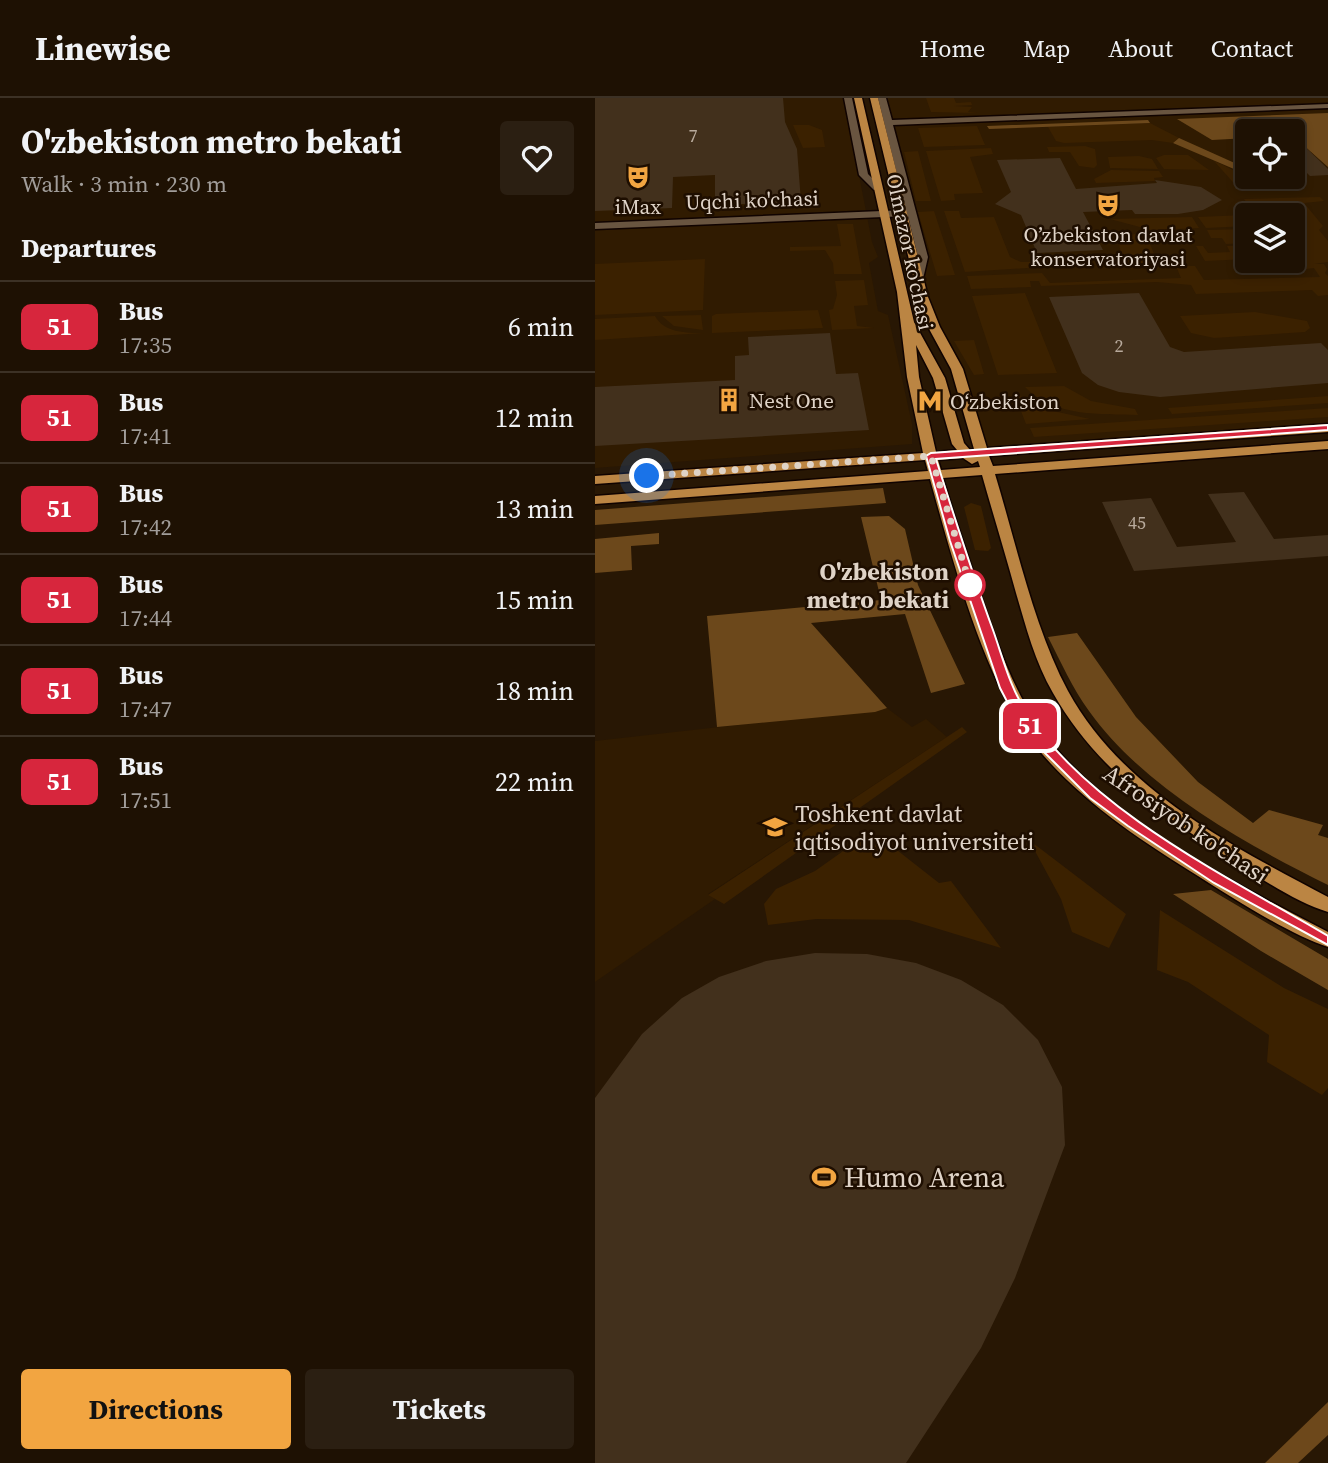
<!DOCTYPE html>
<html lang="en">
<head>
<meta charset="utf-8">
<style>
	:root { --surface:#1e1103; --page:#2b1f12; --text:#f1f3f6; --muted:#a19d9a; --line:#3c3125; --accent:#f2a541 }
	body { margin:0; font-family:"Source Serif 4",serif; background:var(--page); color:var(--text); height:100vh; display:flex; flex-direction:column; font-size:26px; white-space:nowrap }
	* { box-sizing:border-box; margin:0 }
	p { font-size:23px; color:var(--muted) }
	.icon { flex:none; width:38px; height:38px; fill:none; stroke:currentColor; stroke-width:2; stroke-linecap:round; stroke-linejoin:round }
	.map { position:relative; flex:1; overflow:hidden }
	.drawer { display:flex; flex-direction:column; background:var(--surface); width:595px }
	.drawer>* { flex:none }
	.badge { padding:0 14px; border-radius:10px; font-size:24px; line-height:46px }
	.fabs { position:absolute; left:640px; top:21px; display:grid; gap:14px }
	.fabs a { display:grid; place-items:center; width:70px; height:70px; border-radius:7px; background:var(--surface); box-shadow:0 4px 10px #0003,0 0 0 2px var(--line); font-size:35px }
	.you { position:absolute; width:35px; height:35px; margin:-18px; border:5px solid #fff; border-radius:50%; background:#1a73e8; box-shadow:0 0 0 10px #1a73e833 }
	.map>.badge { position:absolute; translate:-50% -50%; box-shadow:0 0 0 4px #fff }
	h2 { padding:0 21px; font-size:26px; line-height:63px }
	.round { display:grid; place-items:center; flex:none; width:74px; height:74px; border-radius:7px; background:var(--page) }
	.headline { display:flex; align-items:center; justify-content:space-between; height:119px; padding:0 21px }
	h1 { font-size:33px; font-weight:700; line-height:52px }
	.primary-button { display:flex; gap:14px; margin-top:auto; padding:14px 21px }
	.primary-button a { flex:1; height:80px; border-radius:7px; background:var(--accent); color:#111; font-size:28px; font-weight:700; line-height:80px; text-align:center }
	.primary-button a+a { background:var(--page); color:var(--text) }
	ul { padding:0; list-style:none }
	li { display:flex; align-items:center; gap:21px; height:91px; padding:0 21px; border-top:2px solid var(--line) }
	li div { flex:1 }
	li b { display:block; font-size:26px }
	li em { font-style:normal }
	li .badge { min-width:77px; font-weight:700; text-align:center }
	header { display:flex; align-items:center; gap:42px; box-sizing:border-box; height:98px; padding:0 35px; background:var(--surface); border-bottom:2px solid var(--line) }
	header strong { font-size:33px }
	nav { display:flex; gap:38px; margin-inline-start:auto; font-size:24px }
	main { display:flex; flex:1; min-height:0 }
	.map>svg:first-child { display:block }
</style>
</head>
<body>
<header>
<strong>Linewise</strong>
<nav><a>Home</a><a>Map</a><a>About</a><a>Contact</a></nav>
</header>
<main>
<section class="drawer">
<div class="headline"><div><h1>O'zbekiston metro bekati</h1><p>Walk · 3 min · 230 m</p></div><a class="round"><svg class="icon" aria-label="heart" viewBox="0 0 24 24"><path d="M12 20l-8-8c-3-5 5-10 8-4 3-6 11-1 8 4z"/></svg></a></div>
<h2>Departures</h2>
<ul>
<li><span class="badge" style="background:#d7263d;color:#fff">51</span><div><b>Bus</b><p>17:35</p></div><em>6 min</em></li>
<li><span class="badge" style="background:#d7263d;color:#fff">51</span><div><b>Bus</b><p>17:41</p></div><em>12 min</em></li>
<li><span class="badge" style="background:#d7263d;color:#fff">51</span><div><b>Bus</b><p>17:42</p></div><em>13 min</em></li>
<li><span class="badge" style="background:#d7263d;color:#fff">51</span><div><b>Bus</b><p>17:44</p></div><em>15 min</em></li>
<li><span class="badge" style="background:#d7263d;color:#fff">51</span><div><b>Bus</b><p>17:47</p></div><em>18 min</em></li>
<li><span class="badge" style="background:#d7263d;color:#fff">51</span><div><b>Bus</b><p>17:51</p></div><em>22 min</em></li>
</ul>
<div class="primary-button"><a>Directions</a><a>Tickets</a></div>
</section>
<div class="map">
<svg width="733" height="1365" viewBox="0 0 733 1365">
	<rect width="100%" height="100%" fill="#281704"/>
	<path fill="#301b01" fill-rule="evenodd" d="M 0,0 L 249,0 L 277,144 L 283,159 L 274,165 L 283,213 L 293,217 L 317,326 L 317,346 L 0,370 Z
		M 279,0 L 733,0 L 733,330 L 386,354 L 367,285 L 339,229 ZM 653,33 L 698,33 L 698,79 L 653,79 ZM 653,117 L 698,117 L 698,163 L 653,163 Z
		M 292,610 L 317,629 L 331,621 L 352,639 L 113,796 L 120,801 L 0,884 L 0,643 Z"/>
	<path fill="#3b2100" d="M 331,0 L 359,0 L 361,5 L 376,4 L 377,7 L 359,8 L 377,9 L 373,14 L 382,15 L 336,14 Z
		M 555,25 L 584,40 L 578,45 L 557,42 L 469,45 L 461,43 L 453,29 Z
		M 198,27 L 214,27 L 227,32 L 230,49 L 208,50 Z
		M 382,28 L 390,47 L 329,49 L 323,30 Z
		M 490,48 L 500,51 L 502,67 L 499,70 L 484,68 L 475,54 L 454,54 L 452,49 Z
		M 396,50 L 398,56 L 375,59 L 388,95 L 359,96 L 360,102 L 346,103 L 331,53 Z
		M 323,53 L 336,103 L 321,103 L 309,54 Z
		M 569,57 L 593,57 L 614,72 L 569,71 L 561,60 Z
		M 544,58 L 557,61 L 563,71 L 515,70 L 513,59 Z
		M 619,63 C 638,71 674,92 693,87 L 696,90 L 645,92 Z
		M 516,72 L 564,73 L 568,79 L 559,80 L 560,83 L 501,85 L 499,81 Z
		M 725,99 L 729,103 L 709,105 L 728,128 L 724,132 L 733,143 L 733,164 L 719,166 L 729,166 L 732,171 L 730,175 L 733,178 L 733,197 L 723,198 L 717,192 L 601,196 L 596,187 L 562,184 L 446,188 L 444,183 L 435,183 L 436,189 L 376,191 L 372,178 L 447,175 L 455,185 L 586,180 L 581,168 L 600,168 L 609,182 L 725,179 L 719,170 L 711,171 L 707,165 L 696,166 L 694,163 L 698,163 L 698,117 L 661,117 L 649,101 Z
		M 339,113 L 360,177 L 342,178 L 323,114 Z
		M 349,113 L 364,113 L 366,120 L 399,119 L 415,159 L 426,164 L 444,164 L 447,169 L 370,174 Z
		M 651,117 L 653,128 L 611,130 L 603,119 Z
		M 597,119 L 604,130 L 556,132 L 515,121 Z
		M 242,126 L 258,126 L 267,176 L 239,176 L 238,165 L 230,152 L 195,153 L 195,149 L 246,148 Z
		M 653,131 L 653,145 L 631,146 L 627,140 L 616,140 L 612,132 Z
		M 540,136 L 552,139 L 563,165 L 512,167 L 509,161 L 520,161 L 526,156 L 523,140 Z
		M 653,147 L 653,161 L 610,163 L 601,148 L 608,148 L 613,155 L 635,154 L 632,148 Z
		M 110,161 L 108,212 L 0,217 L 0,166 Z
		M 269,182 L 273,207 L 259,208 L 262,228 L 279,230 L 237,232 L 234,212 L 238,211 L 242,197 L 240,183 Z
		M 430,195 L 462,275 L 403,277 L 377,198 Z
		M 223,212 L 228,230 L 117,235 L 117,218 L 121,216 Z
		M 660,214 L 712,223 L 715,230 L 710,234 L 619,240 L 596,235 L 585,218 Z
		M 106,217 L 108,232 L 79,228 L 67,218 Z
		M 60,218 C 69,235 92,235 109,235 L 0,242 L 0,221 Z
		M 379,242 L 389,276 L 379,277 L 359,243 Z
		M 469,288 L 496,303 L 540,311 L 543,317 C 507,316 458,319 430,289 Z
		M 419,295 L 449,311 L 495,321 L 431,326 Z
		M 733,298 L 733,305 L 577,316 L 573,310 Z
		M 733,310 L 733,319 L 439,339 L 435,330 Z
		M 376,405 L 386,408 L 396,450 L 393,453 L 380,452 L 369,409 Z
		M 367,629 L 372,634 L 129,806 L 113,797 Z
		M 284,738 L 344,785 L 356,783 L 406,850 L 314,822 L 221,821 L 173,827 L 169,806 L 181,791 L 220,773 L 268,739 Z
		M 434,742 L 531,816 L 514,850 L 477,834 L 466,801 Z
		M 565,812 L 689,890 L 733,911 L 733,990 L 727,997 L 672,964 L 674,937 L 593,884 L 562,872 Z"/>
	<path fill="#6c481b" d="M 733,15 L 733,69 L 698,38 L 698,33 L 653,33 L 653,40 L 617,42 L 582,21 Z
		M 553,22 L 555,25 L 394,31 L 392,28 Z
		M 584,40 L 653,71 L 653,77 L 578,45 Z
		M 288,390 L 291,405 L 0,427 L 0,412 Z
		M 294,418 L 310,431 L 323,487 L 370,586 L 336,595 L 310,516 L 216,525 L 292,610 L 280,614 L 122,629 L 112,518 L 286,502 L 266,419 Z
		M 64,435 L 64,446 L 36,448 L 37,472 L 0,475 L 0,441 Z
		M 482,535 L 541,619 L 603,684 L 658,725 L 674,712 L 728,727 L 723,737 L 733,740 L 733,787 C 650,746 549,690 494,613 C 477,590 466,564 453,539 Z
		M 616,792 L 733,861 L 733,892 L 666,853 L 578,796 Z"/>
	<path fill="#6d481b" d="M 733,1304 L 733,1337 L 703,1365 L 670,1365 Z"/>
	<path fill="#42301c" d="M 0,0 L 188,0 L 190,24 L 202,51 L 206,104 L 120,107 L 120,77 L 78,79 L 77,110 L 0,113 Z
		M 698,37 L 733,71 L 733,77 L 715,78 L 698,61 Z
		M 465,60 L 481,91 L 562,85 L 560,82 L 606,89 L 627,102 L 608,112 L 583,116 L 540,116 L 537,112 L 488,114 L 508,152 L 442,155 L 426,117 L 400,106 L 416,94 L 402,62 Z
		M 544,195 L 575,249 L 589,254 L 726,245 L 733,252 L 733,285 L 565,299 L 524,294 L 503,287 L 487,275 L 454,199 Z
		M 235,235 L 241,276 L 263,275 L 274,332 L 0,348 L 0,289 L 140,282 L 140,258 L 154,257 L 153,239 Z
		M 649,394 L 679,441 L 733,437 L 733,458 L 539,473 L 507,404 L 556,400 L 582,449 L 641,444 L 613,396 Z
		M 220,855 L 272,856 L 321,865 L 366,882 L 408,907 L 443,942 L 467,989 L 470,1047 L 420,1180 L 386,1250 L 311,1365 L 0,1365 L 0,1000 L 47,936 L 87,900 L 124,879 L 171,863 Z"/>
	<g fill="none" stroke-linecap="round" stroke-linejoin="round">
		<g stroke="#100300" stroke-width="3">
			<path id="minor" d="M 249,0 L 257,0 L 273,76 L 285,88 L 285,92 L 279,92 L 264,77 Z
				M 283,0 L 291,0 L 297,22 L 733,6 L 733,10 L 298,27 L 333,159 L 328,181 L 323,184 L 318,181 L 323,159 L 313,118 L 0,131 L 0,125 L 311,112 Z"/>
		</g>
		<g stroke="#100300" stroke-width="3">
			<path id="major" d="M 259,0 L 267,0 L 319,224 L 350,280 L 369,345 L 375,352 L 379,351 L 356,271 L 333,229 L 323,199 L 275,0 L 283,0 L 333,199 L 345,229 L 368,271 L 392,350 L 733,326 L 733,334 L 394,358 L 398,368 L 733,343 L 733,351 L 400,376 C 421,445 439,530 473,593 C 526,691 638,749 733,799 L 733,814 C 701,805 654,773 626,755 C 560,713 497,664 458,595 C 440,564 431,529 421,495 C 410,455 398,416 387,377 L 348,380 C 359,418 372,454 384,492 C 400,538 415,587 444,628 C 504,717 639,785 733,834 L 733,849 C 697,838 636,799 603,778 C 545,742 486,703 442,650 C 390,587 357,460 335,381 L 0,406 L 0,398 L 333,373 L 330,362 L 0,386 L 0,378 L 328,355 L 312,279 L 302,194 ZM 321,247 L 338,280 L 357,346 L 362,352 L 341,354 L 324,279 ZM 368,360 L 377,366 L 383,363 L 385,369 L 346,372 L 343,362 Z"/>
		</g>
		<use href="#minor" fill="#695540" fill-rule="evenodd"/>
		<use href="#major" fill="#bb8543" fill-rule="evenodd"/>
	</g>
	<path fill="#d7263d" stroke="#fff" stroke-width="2" d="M 733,327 L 733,332 L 341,361 C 359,418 377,475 398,532 C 408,560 415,590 432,615 C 497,714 637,781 733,838 L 733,847 L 619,785 L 533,728 L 495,700 L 444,649 L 418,615 L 405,590 L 355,443 L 331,358 L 336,355 Z"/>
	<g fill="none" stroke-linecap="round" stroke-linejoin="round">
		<path stroke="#dfd3c7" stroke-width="7" stroke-dasharray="0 12.6" d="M 52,378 L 336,358 L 375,487"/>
	</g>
	<defs>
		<g id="theatre-bare" transform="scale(1.89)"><path d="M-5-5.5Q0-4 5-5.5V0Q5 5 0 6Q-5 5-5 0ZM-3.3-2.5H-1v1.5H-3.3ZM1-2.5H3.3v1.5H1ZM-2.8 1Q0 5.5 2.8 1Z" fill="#f2a541" stroke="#1e0e00" stroke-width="2.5" paint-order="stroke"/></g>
		<g id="building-bare" transform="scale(1.89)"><path d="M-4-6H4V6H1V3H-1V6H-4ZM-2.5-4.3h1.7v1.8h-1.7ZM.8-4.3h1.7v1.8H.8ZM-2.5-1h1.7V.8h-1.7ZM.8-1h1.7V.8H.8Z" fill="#f2a541" stroke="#1e0e00" stroke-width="2.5" paint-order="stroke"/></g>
		<g id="metro-bare" transform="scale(1.89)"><path d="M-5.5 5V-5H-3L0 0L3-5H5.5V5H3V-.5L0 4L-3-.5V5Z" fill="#f2a541" stroke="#1e0e00" stroke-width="2.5" paint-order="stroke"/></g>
		<g id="university-bare" transform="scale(1.89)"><path d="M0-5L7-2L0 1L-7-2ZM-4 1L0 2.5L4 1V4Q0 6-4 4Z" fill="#f2a541" stroke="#1e0e00" stroke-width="2.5" paint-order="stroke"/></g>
		<g id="stadium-bare" transform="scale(1.89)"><path d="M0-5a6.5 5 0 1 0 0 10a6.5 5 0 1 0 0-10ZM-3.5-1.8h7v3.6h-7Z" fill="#f2a541" stroke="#1e0e00" stroke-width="2.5" paint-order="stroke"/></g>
	</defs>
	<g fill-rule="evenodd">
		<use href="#theatre-bare" x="43" y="79"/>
		<use href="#theatre-bare" x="513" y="107"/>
		<use href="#building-bare" x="134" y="302"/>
		<use href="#metro-bare" x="335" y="303"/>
		<use href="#university-bare" x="180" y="729"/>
		<use href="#stadium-bare" x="229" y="1079"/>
	</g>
	<circle fill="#fff" stroke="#d7263d" stroke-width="3.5" cx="375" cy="487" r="14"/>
	<g text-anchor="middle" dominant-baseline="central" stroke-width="5" stroke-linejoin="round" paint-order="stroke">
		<g font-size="18" fill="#b8aa9c">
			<text x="98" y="37">7</text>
			<text x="524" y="247">2</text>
			<text x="542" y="424">45</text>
		</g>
		<g font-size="21" fill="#dfd3c7" stroke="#1e0e00">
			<text transform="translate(157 102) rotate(-2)">Uqchi ko'chasi</text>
			<text transform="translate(315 154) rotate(78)">Olmazor ko'chasi</text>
		</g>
		<g font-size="21" fill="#dfd3c7" stroke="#1e0e00">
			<text x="43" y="108">iMax</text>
			<text x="513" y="136">O’zbekiston davlat<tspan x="513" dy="24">konservatoriyasi</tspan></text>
			<text x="154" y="302" text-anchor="start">Nest One</text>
			<text x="355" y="303" text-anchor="start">Oʻzbekiston</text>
		</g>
		<g font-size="24" font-weight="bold" fill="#dfd3c7" stroke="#1e0e00" text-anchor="end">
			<text x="354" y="473">O'zbekiston<tspan x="354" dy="28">metro bekati</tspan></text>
		</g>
		<g font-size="24" fill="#dfd3c7" stroke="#1e0e00" text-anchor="start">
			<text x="200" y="715">Toshkent davlat<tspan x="200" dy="28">iqtisodiyot universiteti</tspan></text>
		</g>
		<g font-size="24" fill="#dfd3c7" stroke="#1e0e00">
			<text transform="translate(591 726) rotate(34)">Afrosiyob ko'chasi</text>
		</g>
		<g font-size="28" fill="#dfd3c7" stroke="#1e0e00" text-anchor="start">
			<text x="249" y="1079">Humo Arena</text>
		</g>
	</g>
</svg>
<div class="fabs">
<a><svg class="icon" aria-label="locate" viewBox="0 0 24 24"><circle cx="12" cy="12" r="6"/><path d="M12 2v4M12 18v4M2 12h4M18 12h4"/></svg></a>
<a><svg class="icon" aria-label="layers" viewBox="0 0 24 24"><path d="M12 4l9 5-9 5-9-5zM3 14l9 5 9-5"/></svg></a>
</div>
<div class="you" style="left:52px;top:378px"></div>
<b class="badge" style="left:435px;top:628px;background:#d7263d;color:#fff">51</b>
</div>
</main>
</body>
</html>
